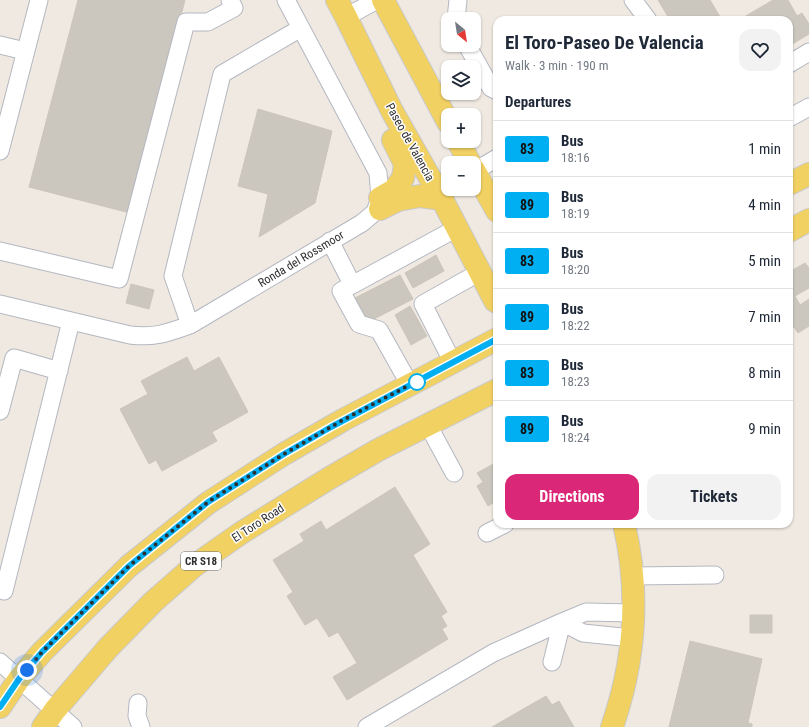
<!DOCTYPE html>
<html lang="en">
<head>
<meta charset="utf-8">
<style>
	:root { --surface:#fff; --page:#f2f2f3; --text:#1f2937; --muted:#747a83; --line:#e0e1e3; --accent:#db2777 }
	body { margin:0; font-family:"Roboto Condensed",sans-serif; background:var(--page); color:var(--text); height:100vh; display:flex; flex-direction:column; font-size:15px; white-space:nowrap }
	* { box-sizing:border-box; margin:0 }
	p { font-size:13px; color:var(--muted) }
	.icon { flex:none; width:22px; height:22px; fill:none; stroke:currentColor; stroke-width:2; stroke-linecap:round; stroke-linejoin:round }
	.map { position:relative; flex:1; overflow:hidden }
	.side { position:absolute; left:493px; top:16px; width:300px; height:512px; display:flex; flex-direction:column; background:var(--surface); border-radius:12px; box-shadow:0 1px 3px #0004 }
	.side>* { flex:none }
	.badge { padding:0 8px; border-radius:3px; font-size:14px; line-height:26px }
	.needle { width:26px; rotate:150deg }
	.controls { position:absolute; left:441px; top:12px; display:grid; gap:8px }
	.controls a { display:grid; place-items:center; width:40px; height:40px; border-radius:8px; background:var(--surface); box-shadow:0 1px 3px #0004; font-size:20px }
	.you { position:absolute; width:20px; height:20px; margin:-10px; border:3px solid #fff; border-radius:50%; background:#1a73e8; box-shadow:0 0 0 6px #1a73e833 }
	.map>.badge { position:absolute; translate:-50% -50%; box-shadow:0 0 0 2px #fff }
	h2 { padding:0 12px; font-size:15px; line-height:36px }
	.round { display:grid; place-items:center; flex:none; width:42px; height:42px; border-radius:12px; background:var(--page) }
	.headline { display:flex; align-items:center; justify-content:space-between; height:68px; padding:0 12px }
	h1 { font-size:19px; font-weight:700; line-height:30px }
	.primary-button { display:flex; gap:8px; margin-top:auto; padding:8px 12px }
	.primary-button a { flex:1; height:46px; border-radius:12px; background:var(--accent); color:#fff; font-size:16px; font-weight:700; line-height:46px; text-align:center }
	.primary-button a+a { background:var(--page); color:var(--text) }
	ul { padding:0; list-style:none }
	li { display:flex; align-items:center; gap:12px; height:56px; padding:0 12px; border-top:1px solid var(--line) }
	li div { flex:1 }
	li b { display:block; font-size:15px }
	li em { font-style:normal }
	li .badge { min-width:44px; font-weight:700; text-align:center }
	.map>svg:first-child { display:block }
</style>
</head>
<body>
<div class="map">
<svg width="809" height="727" viewBox="0 0 809 727">
	<rect width="100%" height="100%" fill="#efe9e1"/>
	<path fill="#cbc7bf" stroke="#cbc5ba" d="M 78,0 L 185,0 L 130,213 L 29,187 Z
		M 658,0 L 710,0 L 722,20 L 670,20 Z
		M 773,0 L 788,0 L 797,16 L 802,13 L 809,24 L 809,34 L 789,46 L 789,20 L 739,20 Z
		M 258,109 L 332,131 L 315,203 L 259,237 L 268,194 L 238,186 Z
		M 436,255 L 444,271 L 413,288 L 405,273 Z
		M 805,263 L 809,268 L 809,288 L 795,296 L 800,305 L 809,299 L 809,326 L 798,333 L 794,327 L 789,330 L 789,272 Z
		M 400,275 L 413,299 L 368,322 L 355,298 Z
		M 131,284 L 154,290 L 149,309 L 126,303 Z
		M 410,306 L 427,336 L 411,345 L 395,315 Z
		M 187,357 L 194,371 L 219,357 L 248,412 L 212,432 L 217,441 L 162,471 L 156,460 L 149,464 L 120,409 L 148,394 L 141,381 Z
		M 497,462 L 497,500 L 488,506 L 477,486 L 483,482 L 477,473 Z
		M 395,487 L 430,544 L 413,555 L 447,612 L 441,616 L 447,626 L 442,629 L 448,639 L 347,700 L 333,677 L 357,663 L 338,632 L 329,637 L 317,618 L 305,625 L 287,596 L 293,592 L 273,560 L 304,541 L 300,534 L 321,521 L 326,530 Z
		M 750,615 L 772,615 L 772,633 L 750,633 Z
		M 690,641 L 762,659 L 748,723 L 752,724 L 752,727 L 669,727 Z
		M 546,696 L 552,705 L 559,701 L 574,727 L 492,727 Z"/>
	<g fill="none" stroke-linecap="round" stroke-linejoin="round">
		<g stroke="#b4b7c1" stroke-width="19">
			<path id="minor" d="M 633,0 L 648,20
				M 346,17 L 377,0
				M 456,19 L 458,0
				M 0,45 L 25,51
				M 467,45 L 491,88 L 497,91
				M 789,64 L 809,52
				M 789,118 L 809,107
				M 0,151 L 39,0
				M 475,171 L 497,158
				M 330,241 L 352,284
				M 0,251 L 119,279 L 186,22 L 208,22 L 234,8 L 230,0
				M 0,304 L 130,335 C 155,338 167,333 190,325 L 362,223 L 375,212 L 380,198 L 378,173 L 286,0
				M 190,325 L 173,276 L 222,74 L 301,28
				M 453,363 L 423,304 L 480,272
				M 410,385 L 379,330 L 359,324 L 341,291 L 457,228
				M 0,411 L 14,358 L 59,371
				M 428,425 L 454,473
				M 487,533 L 505,524
				M 632,576 L 715,575
				M 4,591 L 71,321
				M 562,622 L 583,633 L 632,638
				M 0,662 L 73,727
				M 552,662 L 562,622
				M 138,703 L 137,716 L 141,727
				M 367,727 L 493,653 L 562,622 L 586,612 L 633,613"/>
		</g>
		<g stroke="#c9c9c9" stroke-width="24">
			<path id="major" d="M 337,0 L 346,17 L 392,111 L 442,199 L 495,301 L 497,302
				M 383,0 L 448,122
				M 458,141 L 470,163
				M 474,170 L 497,211
				M 789,184 L 809,174
				M 380,198 L 394,190 L 403,178 L 405,164 L 393,140
				M 380,209 L 398,200 L 420,196 L 442,199
				M 789,231 L 809,220
				M 0,707 L 19,679 L 42,652 L 129,566 L 208,503 L 284,454 L 343,420 L 497,339
				M 43,727 L 55,710 L 108,648 L 153,602 L 194,566 L 241,533 L 328,479 L 378,450 L 497,390
				M 612,727 C 635,661 640,592 624,524"/>
		</g>
		<use href="#minor" stroke="#fff" stroke-width="17"/>
		<use href="#major" stroke="#f2d163" stroke-width="22"/>
	</g>
	<g fill="none" stroke-linecap="round" stroke-linejoin="round">
		<g stroke="#fff" stroke-width="9">
			<path id="line" d="M 0,707 L 19,679 L 42,652 L 129,566 L 208,502 L 284,454 L 331,427 L 497,339"/>
		</g>
		<use href="#line" stroke="#00aff2" stroke-width="6"/>
		<path stroke="#2e2e2e" stroke-width="4" stroke-dasharray="0 7.2" d="M 27,670 L 42,652 L 129,566 L 208,502 L 284,454 L 343,420 L 421,379 L 417,382"/>
	</g>
	<circle fill="#fff" stroke="#00aff2" stroke-width="2" cx="417" cy="382" r="8"/>
	<g text-anchor="middle" dominant-baseline="central" stroke-width="3" stroke-linejoin="round" paint-order="stroke">
		<rect fill="#fff" stroke="#6d6d6d" stroke-width="1" x="181" y="552" width="40" height="18" rx="3"/>
		<g font-size="11" font-weight="bold" fill="#2e2e2e">
			<text x="201" y="561">CR S18</text>
		</g>
		<g font-size="12" fill="#2e2e2e" stroke="#fff">
			<text transform="translate(410 142) rotate(61)">Paseo de Valencia</text>
			<text transform="translate(301 259) rotate(-31)">Ronda del Rossmoor</text>
			<text transform="translate(258 523) rotate(-33)">El Toro Road</text>
		</g>
	</g>
</svg>
<div class="controls">
<a><svg class="needle" viewBox="-14 -14 28 28"><path d="M0-13l5 13h-10z" fill="#e53935"/><path d="M0 13l5-13h-10z" fill="#747a83"/></svg></a>
<a><svg class="icon" aria-label="layers" viewBox="0 0 24 24"><path d="M12 4l9 5-9 5-9-5zM3 14l9 5 9-5"/></svg></a>
<a>+</a>
<a>−</a>
</div>
<div class="you" style="left:27px;top:670px"></div>
<section class="side">
<div class="headline"><div><h1>El Toro-Paseo De Valencia</h1><p>Walk · 3 min · 190 m</p></div><a class="round"><svg class="icon" aria-label="heart" viewBox="0 0 24 24"><path d="M12 20l-8-8c-3-5 5-10 8-4 3-6 11-1 8 4z"/></svg></a></div>
<h2>Departures</h2>
<ul>
<li><span class="badge" style="background:#00aff2;color:#111">83</span><div><b>Bus</b><p>18:16</p></div><em>1 min</em></li>
<li><span class="badge" style="background:#00aff2;color:#111">89</span><div><b>Bus</b><p>18:19</p></div><em>4 min</em></li>
<li><span class="badge" style="background:#00aff2;color:#111">83</span><div><b>Bus</b><p>18:20</p></div><em>5 min</em></li>
<li><span class="badge" style="background:#00aff2;color:#111">89</span><div><b>Bus</b><p>18:22</p></div><em>7 min</em></li>
<li><span class="badge" style="background:#00aff2;color:#111">83</span><div><b>Bus</b><p>18:23</p></div><em>8 min</em></li>
<li><span class="badge" style="background:#00aff2;color:#111">89</span><div><b>Bus</b><p>18:24</p></div><em>9 min</em></li>
</ul>
<div class="primary-button"><a>Directions</a><a>Tickets</a></div>
</section>
</div>
</body>
</html>
